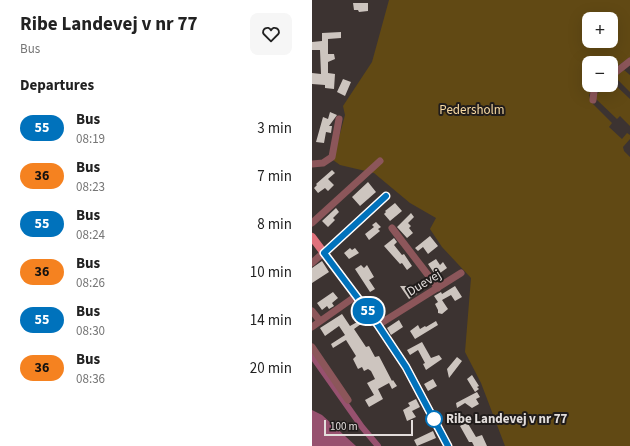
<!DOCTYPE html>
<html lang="en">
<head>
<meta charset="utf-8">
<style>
	:root { --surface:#fff; --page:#f6f6f6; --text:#222; --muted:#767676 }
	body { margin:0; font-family:"Source Sans 3",sans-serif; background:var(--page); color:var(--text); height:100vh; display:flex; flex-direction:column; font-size:15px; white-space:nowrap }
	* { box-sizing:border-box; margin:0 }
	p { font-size:13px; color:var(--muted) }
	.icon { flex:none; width:22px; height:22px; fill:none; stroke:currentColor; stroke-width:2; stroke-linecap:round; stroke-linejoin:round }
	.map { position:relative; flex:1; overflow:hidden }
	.panel { display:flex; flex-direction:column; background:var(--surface); width:312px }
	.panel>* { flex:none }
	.badge { padding:0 8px; border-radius:13px; font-size:14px; line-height:26px }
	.tools { position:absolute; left:270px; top:12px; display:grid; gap:8px }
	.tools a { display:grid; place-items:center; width:36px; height:36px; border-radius:8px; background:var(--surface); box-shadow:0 4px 16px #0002; font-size:20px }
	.scale { position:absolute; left:12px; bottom:10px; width:89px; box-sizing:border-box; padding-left:4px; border:2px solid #e3dedc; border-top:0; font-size:11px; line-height:14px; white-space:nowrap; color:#e3dedc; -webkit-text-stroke:3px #201c1b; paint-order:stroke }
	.map>.badge { position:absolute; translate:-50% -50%; box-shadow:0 0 0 2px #fff }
	h2 { padding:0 20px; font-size:15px; line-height:36px }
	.round { display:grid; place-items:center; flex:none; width:42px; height:42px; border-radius:8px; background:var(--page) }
	.headline { display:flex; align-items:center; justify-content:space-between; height:68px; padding:0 20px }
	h1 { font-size:19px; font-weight:700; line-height:30px }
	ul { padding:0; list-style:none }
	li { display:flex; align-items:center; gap:12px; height:48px; padding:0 20px }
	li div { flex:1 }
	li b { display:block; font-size:15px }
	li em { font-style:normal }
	li .badge { min-width:44px; font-weight:700; text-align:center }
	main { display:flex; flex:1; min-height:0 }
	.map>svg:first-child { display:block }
</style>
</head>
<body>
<main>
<section class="panel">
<div class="headline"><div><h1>Ribe Landevej v nr 77</h1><p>Bus</p></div><a class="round"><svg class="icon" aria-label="heart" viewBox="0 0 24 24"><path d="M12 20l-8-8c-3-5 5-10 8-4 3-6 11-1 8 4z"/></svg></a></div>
<h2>Departures</h2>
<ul>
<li><span class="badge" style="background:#0072bc;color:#fff">55</span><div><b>Bus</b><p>08:19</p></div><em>3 min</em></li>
<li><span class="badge" style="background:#f58220;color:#111">36</span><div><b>Bus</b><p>08:23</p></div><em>7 min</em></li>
<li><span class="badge" style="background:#0072bc;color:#fff">55</span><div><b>Bus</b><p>08:24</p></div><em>8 min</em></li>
<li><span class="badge" style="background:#f58220;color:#111">36</span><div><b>Bus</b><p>08:26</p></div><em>10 min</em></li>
<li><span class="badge" style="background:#0072bc;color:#fff">55</span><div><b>Bus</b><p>08:30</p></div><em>14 min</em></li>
<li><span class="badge" style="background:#f58220;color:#111">36</span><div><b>Bus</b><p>08:36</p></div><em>20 min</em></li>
</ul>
</section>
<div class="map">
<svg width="318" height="446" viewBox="0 0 318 446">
	<rect width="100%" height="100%" fill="#3c3331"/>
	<path fill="#614914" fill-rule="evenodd" d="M 77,0 L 318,0 L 318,57 L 299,71 L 299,63 L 277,63 L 277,85 L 283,85 L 277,95 L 279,102 L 300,123 L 297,127 L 310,139 L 315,133 L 318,135 L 318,139 L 311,147 L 312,151 L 318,157 L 318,446 L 193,446 L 169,383 L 153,352 L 159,278 L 130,247 L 118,229 L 124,218 L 98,203 L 62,173 L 28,165 L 21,160 L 33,115 L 31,106 L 60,62 ZM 277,19 L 299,19 L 299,41 L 277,41 Z
		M 312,70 L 318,75 L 318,92 L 303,77 Z
		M 299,81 L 318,99 L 318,126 L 308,116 L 305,119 L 284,99 L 283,96 L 294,85 L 299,85 Z"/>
	<path fill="#97516f" d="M 0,410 L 10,415 L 44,446 L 0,446 Z"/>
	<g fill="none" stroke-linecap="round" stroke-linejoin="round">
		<path stroke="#97516f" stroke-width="6" d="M 0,356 L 50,427 L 66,446"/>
	</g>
	<path fill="#cdc5bf" d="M 41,3 L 56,3 L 56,11 L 47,12 L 46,10 L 42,10 Z
		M 29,32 L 29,38 L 16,39 L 16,54 L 22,54 L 23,59 L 16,62 L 16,73 L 23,74 L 22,89 L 13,88 L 13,85 L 0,84 L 0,73 L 9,74 L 8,50 L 0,50 L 0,42 L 10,41 L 10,33 Z
		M 31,79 L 39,82 L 33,96 L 25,92 Z
		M 18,112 L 25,115 L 17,126 L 20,126 L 19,133 L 14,132 L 12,143 L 4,142 L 11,117 L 16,119 Z
		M 20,170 L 23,173 L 16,179 L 22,185 L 16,191 L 13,188 L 6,193 L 2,188 L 5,185 L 4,184 Z
		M 56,182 L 64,192 L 48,206 L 40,197 Z
		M 83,203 L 90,211 L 78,221 L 72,214 L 74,212 L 73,211 Z
		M 24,208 L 27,212 L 21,218 L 23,220 L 16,227 L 10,221 Z
		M 99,213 L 102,217 L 96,223 L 99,226 L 97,228 L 101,233 L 95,238 L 85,227 Z
		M 64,222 L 69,227 L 66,229 L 68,231 L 57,240 L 53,234 L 62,227 L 60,225 Z
		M 118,236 L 126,246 L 116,254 L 111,247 L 106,251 L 103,248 Z
		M 82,238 L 85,242 L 82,245 L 90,255 L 92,254 L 100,266 L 95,270 L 90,263 L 88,264 L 72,246 Z
		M 38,248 L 40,250 L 43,248 L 47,253 L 37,259 L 32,253 Z
		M 124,259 L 128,265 L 131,262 L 135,268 L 124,276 L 116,264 Z
		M 10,261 L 17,272 L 0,283 L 0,268 Z
		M 49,265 L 52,268 L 55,265 L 62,277 L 57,280 L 63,289 L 58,292 L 43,269 Z
		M 88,286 L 94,286 L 96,288 L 100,286 L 105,294 L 97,299 Z
		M 143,286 L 150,297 L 143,301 L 139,295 L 130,300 L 136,309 L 130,314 L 126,313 L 126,310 L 123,304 L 126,302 L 122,296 L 129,292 L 130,294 Z
		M 21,292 L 26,298 L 20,303 L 22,306 L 17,309 L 15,306 L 10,310 L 5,303 Z
		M 30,314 L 38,326 L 47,321 L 49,324 L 42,329 L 54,347 L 57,346 L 63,357 L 67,356 L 80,381 L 81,380 L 85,386 L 80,389 L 77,383 L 66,389 L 71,399 L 57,407 L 53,400 L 62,395 L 55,383 L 63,379 L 59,371 L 56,369 L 52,371 L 50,367 L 46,369 L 41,359 L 44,356 L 34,340 L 21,348 L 19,344 L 33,335 L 27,326 L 13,336 L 8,328 Z
		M 87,320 L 91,327 L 79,335 L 75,328 Z
		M 124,321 L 126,325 L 103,339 L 98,331 L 106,325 L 108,329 L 113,326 L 114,327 Z
		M 110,342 L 119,358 L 127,355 L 130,359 L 114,370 L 111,364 L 113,363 L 106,350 L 98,355 L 95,350 Z
		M 145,357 L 150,361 L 137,378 L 135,369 Z
		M 160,375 L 167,386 L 165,387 L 167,389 L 163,392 L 155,379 Z
		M 121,379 L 125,386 L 116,391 L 112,384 Z
		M 165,392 L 168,397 L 164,399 L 167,404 L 160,408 L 153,403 L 145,408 L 144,403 Z
		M 104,399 L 108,407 L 100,411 L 104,417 L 95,421 L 91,410 L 98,406 L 96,403 Z
		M 155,422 L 164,437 L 170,435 L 175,446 L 162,446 L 160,442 L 157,442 L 148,426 Z
		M 121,431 L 124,438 L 105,446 L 102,440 Z"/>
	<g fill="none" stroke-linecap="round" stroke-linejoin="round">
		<path stroke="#8c565a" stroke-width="7" d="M 299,76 L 318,61
			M 281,100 L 282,91 L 288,85
			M 0,164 L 11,163 L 20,157 L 27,119
			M 0,223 L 68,161
			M 80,228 L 126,288
			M 0,263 L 74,196
			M 0,311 L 8,321
			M 66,325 L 149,273
			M 0,327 L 44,296
			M 0,347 L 36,400"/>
		<path stroke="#e0727c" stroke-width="8" d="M 0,237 L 66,325 L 94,367 L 136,446"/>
	</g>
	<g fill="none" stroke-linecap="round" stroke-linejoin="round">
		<g stroke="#fff" stroke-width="9">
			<path id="line" d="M 74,196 L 12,253 L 66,325 L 94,367 L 136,446"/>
		</g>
		<use href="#line" stroke="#0072bc" stroke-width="6"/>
	</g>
	<circle fill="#fff" stroke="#0072bc" stroke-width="2" cx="122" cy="419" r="8"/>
	<g text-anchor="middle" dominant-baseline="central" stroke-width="4" stroke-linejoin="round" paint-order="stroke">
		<g font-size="13" fill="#f8daa3" stroke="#201c1b">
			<text x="160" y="110">Pedersholm</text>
		</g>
		<g font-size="13" fill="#e3dedc" stroke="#201c1b">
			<text transform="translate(112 283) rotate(-32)">Duevej</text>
		</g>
		<g font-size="13" font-weight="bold" fill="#e3dedc" stroke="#201c1b" text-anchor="start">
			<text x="134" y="419">Ribe Landevej v nr 77</text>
		</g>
	</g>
</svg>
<div class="tools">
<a>+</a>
<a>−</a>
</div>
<div class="scale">100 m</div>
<b class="badge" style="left:56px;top:311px;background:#0072bc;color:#fff">55</b>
</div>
</main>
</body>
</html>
